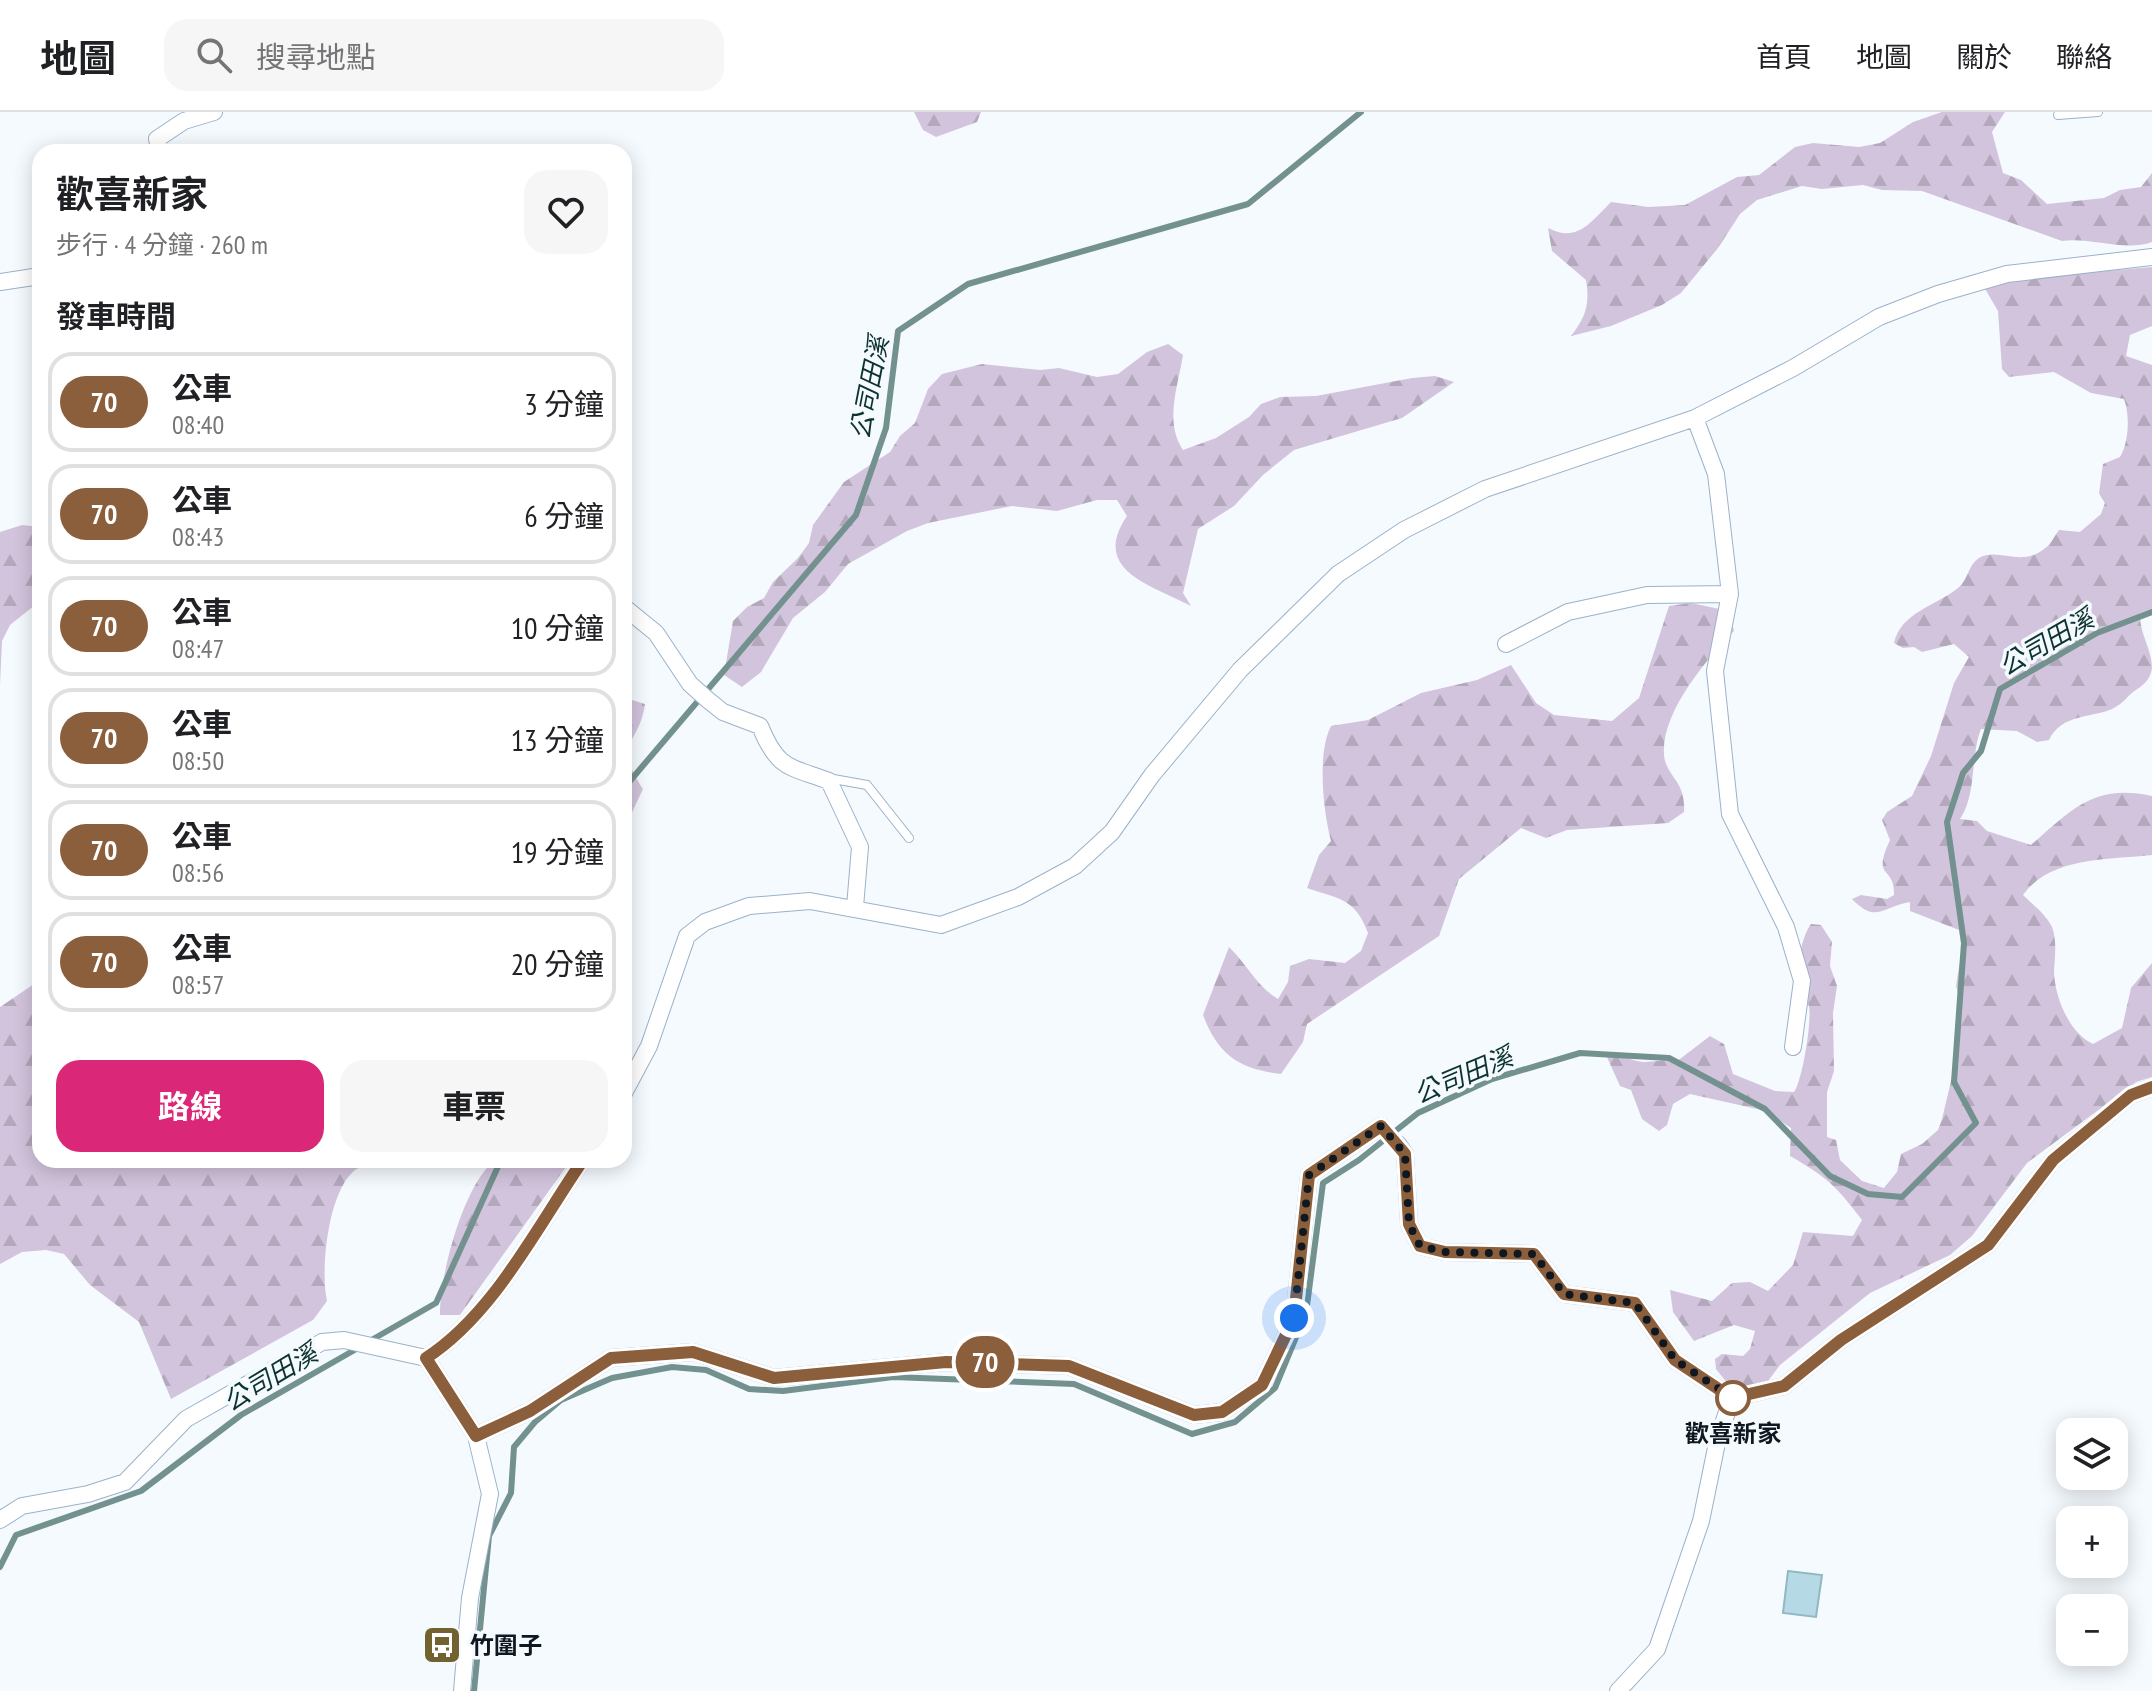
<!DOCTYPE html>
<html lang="zh-TW">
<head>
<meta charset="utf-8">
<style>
	:root { --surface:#fff; --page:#f6f6f6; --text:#202124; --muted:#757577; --line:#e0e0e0; --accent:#db2777 }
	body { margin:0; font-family:"PT Sans Narrow","Noto Sans TC",sans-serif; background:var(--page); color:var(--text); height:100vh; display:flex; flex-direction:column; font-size:30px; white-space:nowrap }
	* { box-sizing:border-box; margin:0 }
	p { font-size:26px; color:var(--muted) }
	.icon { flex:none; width:44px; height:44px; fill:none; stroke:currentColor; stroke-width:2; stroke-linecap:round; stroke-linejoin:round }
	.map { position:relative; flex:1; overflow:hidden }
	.details { position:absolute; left:32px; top:32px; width:600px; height:1024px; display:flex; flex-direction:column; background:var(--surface); border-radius:24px; box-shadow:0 4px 20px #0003 }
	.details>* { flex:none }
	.badge { padding:0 16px; border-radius:26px; font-size:28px; line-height:52px }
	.fabs { position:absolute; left:2056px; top:1306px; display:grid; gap:16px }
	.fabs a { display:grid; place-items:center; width:72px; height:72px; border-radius:16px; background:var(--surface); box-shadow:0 4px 20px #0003; font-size:40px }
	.you { position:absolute; width:40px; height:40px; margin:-20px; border:6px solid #fff; border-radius:50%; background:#1a73e8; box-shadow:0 0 0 12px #1a73e833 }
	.map>.badge { position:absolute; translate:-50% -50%; box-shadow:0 0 0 4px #fff }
	h2 { padding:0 24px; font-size:30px; line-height:72px }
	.round { display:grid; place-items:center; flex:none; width:84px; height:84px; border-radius:24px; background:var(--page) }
	.overview { display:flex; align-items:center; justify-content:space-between; height:136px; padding:0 24px }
	h1 { font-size:38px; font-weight:700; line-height:60px }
	.primary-button { display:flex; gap:16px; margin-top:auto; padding:16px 24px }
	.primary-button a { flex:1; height:92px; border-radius:24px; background:var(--accent); color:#fff; font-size:32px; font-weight:700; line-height:92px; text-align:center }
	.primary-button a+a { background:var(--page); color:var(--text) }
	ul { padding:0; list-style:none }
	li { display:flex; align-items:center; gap:24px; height:100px; margin:0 16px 12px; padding:0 8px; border:4px solid var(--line); border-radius:24px }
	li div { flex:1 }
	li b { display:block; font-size:30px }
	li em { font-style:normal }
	li .badge { min-width:88px; font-weight:700; text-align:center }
	header { display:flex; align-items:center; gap:48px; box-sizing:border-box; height:112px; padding:0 40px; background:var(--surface); border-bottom:2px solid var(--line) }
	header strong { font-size:38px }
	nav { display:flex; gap:44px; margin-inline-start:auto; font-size:28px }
	.search { width:560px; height:72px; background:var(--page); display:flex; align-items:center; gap:20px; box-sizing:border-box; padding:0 28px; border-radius:24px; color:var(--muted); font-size:30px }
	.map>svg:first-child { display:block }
</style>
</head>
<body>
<header>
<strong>地圖</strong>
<div class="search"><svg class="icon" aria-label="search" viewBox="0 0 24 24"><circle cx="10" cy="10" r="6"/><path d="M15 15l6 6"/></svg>搜尋地點</div>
<nav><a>首頁</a><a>地圖</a><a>關於</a><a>聯絡</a></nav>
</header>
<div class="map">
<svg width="2152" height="1579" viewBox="0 0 2152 1579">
	<defs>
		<pattern id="forest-firs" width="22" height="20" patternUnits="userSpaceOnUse" patternTransform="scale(2)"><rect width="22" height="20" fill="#d3c4dd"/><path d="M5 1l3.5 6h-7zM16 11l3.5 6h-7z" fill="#b4a8bd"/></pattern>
	</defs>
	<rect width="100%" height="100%" fill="#f5faff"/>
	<path fill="url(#forest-firs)" d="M 914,0 L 981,0 L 977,10 L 936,25 L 923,18 Z
		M 1942,0 L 2005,0 L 1992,20 L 2003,61 L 2021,68 L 2047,92 L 2104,86 L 2120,78 L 2141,75 L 2152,61 L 2152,130 C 2125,140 2091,125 2062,129 L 1922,79 L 1882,78 L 1863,73 L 1822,77 L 1802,74 L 1757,88 L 1740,102 L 1718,136 L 1681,181 L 1662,193 L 1611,214 L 1571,224 C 1586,205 1590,192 1586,168 L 1552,139 L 1548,116 C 1577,131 1590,111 1611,90 L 1648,95 L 1685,93 L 1737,65 L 1759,63 L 1795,35 L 1813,31 L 1859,35 L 1880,31 L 1913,10 Z
		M 2152,155 L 2152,214 L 2130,223 L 2126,244 L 2152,253 L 2152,500 L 2140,501 C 2139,521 2152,537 2152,556 C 2150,569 2143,573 2133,580 C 2127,585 2122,592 2114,596 C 2091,607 2062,601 2049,628 L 2037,630 L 2017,619 L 1981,617 C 1970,645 1977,682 1960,707 L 1977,709 L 1987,719 L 2031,733 C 2071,698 2094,671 2152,684 L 2152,743 C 2109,748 2051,744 2023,783 C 2033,793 2046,802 2052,815 C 2057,828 2055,845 2054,858 C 2054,884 2069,921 2093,932 L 2122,916 L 2131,876 L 2152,851 L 2152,965 L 2136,970 L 2027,1051 L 1972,1124 L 1950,1143 L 1870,1181 L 1780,1253 L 1768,1269 L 1758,1275 L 1737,1277 L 1728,1272 L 1716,1257 L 1715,1247 L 1722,1242 L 1743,1244 L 1750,1237 L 1755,1219 L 1734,1213 L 1694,1229 L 1673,1200 L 1670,1178 L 1712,1189 L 1732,1171 L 1750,1170 L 1768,1179 L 1793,1153 L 1803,1120 L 1853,1124 L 1862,1108 C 1837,1075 1827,1065 1790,1044 L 1791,1016 L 1766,999 L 1690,982 L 1673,992 L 1667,1013 L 1659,1019 L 1642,1007 L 1631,978 L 1620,974 L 1606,943 C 1618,940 1625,946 1637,949 C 1649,952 1663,946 1676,950 L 1710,924 L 1724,932 L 1733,962 L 1775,979 L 1794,980 C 1802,970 1812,909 1809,895 C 1808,889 1802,885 1800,879 C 1794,863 1801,825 1811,812 L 1821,813 L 1832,830 L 1830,854 L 1837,874 L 1833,901 L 1834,959 L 1827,980 L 1827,1025 L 1836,1028 L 1840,1048 L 1862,1069 L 1884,1076 L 1897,1060 L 1901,1042 L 1922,1032 L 1938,1018 L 1942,1007 L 1957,944 L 1962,895 L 1956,874 L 1962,836 L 1959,818 L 1910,799 L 1910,790 C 1882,795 1876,812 1852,787 L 1861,783 L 1887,787 L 1894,783 C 1895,752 1871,769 1890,728 L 1882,708 L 1887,700 L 1912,684 L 1931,644 L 1954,571 L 1969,545 L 1954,532 L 1922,540 L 1914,535 L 1903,536 L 1894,531 C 1901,500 1936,494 1958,476 C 1968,468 1968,453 1979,446 C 1999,435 2020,456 2044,437 C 2051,433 2054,424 2059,418 L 2080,420 L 2101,402 L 2105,391 L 2099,381 L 2103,352 L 2120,345 C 2129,330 2130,303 2124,287 L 2091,281 L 2054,260 L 2009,265 L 2002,257 L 1998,199 L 1981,170 Z
		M 1168,232 L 1183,243 C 1178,274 1164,310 1183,338 L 1216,326 L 1249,305 L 1261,292 L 1280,285 L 1316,284 L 1412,266 L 1435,264 L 1454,270 L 1402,306 L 1294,338 L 1263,363 L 1234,394 L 1198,417 L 1183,481 L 1191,494 C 1151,473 1090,458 1127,404 L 1117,388 L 1097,388 L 1057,399 L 1012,394 L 928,411 L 907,419 L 848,452 L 825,480 L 793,506 L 761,560 L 742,575 L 724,563 L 733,509 L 747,495 L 764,486 L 773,470 L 798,446 L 809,431 L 813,413 L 844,370 L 890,340 L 900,324 L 915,311 L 928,277 L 942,262 L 982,252 L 1040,258 L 1059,256 L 1097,265 L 1118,262 L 1147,240 Z
		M 22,413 L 40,415 L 40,489 L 10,513 L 2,529 L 0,573 L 0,420 Z
		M 1691,491 L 1729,499 L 1734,519 C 1707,547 1661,600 1664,643 C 1666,665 1686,668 1684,700 L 1668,711 L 1567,718 L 1546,726 L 1521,716 L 1459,767 L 1439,824 L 1307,912 L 1303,930 L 1281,962 C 1239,957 1218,943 1203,903 L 1229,835 C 1247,852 1256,874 1278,887 L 1288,870 L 1290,854 L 1309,847 L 1345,851 L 1361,839 L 1368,821 C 1355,786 1339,787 1307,776 L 1319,743 L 1331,729 C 1323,699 1317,641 1331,614 L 1368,608 L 1421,581 L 1477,568 L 1511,553 L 1536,591 L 1554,603 L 1612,609 L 1639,586 L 1669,494 Z
		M 629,587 L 645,592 C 639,635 611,628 643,677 L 627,711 L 624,746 L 624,591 Z
		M 624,765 L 626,815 L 632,831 L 631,952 L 624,969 Z
		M 40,868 L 40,1048 L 391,1048 C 380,1051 363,1052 355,1058 C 328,1079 320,1158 327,1189 L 313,1208 L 171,1287 L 139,1210 L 90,1173 L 64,1142 L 46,1138 L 22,1140 L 0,1152 L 0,895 Z
		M 496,1048 L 571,1048 L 460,1203 L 440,1203 C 439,1166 464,1069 496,1048 Z"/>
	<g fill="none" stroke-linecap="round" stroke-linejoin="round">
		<path stroke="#73918f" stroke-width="6" d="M 624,676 L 856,403 L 886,316 L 898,219 L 968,172 L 1248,92 L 1361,0
			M 368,1230 L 436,1191 L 501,1048
			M 0,1455 L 16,1423 L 141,1379 L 241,1303 L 358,1236
			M 474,1579 L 489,1424 L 511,1381 L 514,1335 L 535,1310 L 561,1288 L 612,1266 L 672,1255 L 706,1258 L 749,1277 L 783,1279 L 893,1265 L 1074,1272 L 1192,1322 L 1235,1310 L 1275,1276 L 1306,1201 L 1323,1071 L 1359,1048 L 1418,1001 L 1492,967 L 1580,941 L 1669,946 L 1765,997 L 1830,1064 L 1868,1082 L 1902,1085 L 1976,1011 L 1954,970 L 1964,831 L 1947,710 L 1963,661 L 1981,639 L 2000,577 L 2097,521 L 2152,500"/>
	</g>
	<path fill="#b5dae5" stroke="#92b7c1" stroke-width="2" d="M 1788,1459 L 1822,1463 L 1816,1505 L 1783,1501 Z"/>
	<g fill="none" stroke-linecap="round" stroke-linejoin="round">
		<g stroke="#9bb2c9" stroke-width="10">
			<path id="service" d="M 2058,3 L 2098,0
				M 828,666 L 867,673 L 909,726"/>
		</g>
		<g stroke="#9bb2c9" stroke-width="18">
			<path id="minor" d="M 160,40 L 157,27 L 184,9 L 214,0
				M 0,170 L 40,164
				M 1695,306 L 1716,362 L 1730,482 L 1715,559 L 1730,702 L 1786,815 L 1802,869 L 1793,935
				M 624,495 L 656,521 L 690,572 L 708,588 L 723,600 L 760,614 C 778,658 789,654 829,669 L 860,735 L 855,795
				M 1506,532 L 1568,500 L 1647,483 L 1730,482
				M 624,981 L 649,934 L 687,824 L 705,810 L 749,794 L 810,789 L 941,813 L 1018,785 L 1075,754 L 1112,720 L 1152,663 L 1240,558 L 1338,462 L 1404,418 L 1485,377 L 1695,306 L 1793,256 L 1879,205 L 1938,182 L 2007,162 L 2152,145
				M 1398,1032 L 1405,1042 L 1409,1112 L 1420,1134 L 1445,1140 L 1534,1142 L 1564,1182 L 1635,1191 L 1675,1248 L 1732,1286
				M 426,1246 L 476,1324 L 490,1382 L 470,1486 L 462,1579
				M 476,1324 L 530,1299 L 611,1246 L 693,1240 L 774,1266 L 946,1250 L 1069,1254 L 1194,1303 L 1222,1300 L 1262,1273 L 1294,1206 L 1309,1063 L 1381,1014
				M 0,1408 L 22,1394 L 88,1382 L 125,1370 L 186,1307 L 322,1230 L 344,1228 L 426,1246 C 494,1202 537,1115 583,1048
				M 1618,1579 L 1657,1537 L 1701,1409 L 1718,1326 L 1732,1286 L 1784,1274 L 1841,1228 L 1988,1133 L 2053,1048 L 2131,983 L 2152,975"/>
		</g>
		<use href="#service" stroke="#fff" stroke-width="8"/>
		<use href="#minor" stroke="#fff" stroke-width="16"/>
	</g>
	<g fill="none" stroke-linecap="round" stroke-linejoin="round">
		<g stroke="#fff" stroke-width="18">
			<path id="line" d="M 583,1048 C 537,1115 494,1202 426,1246 L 476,1324 L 530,1299 L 611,1246 L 693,1240 L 774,1266 L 946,1250 L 1069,1254 L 1194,1303 L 1222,1300 L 1262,1273 L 1294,1206 L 1309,1063 L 1381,1014 L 1405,1042 L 1409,1112 L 1420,1134 L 1445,1140 L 1534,1142 L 1564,1182 L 1635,1191 L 1675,1248 L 1732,1286 L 1784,1274 L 1841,1228 L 1988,1133 L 2053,1048 L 2131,983 L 2152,975"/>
		</g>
		<use href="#line" stroke="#8b5e3c" stroke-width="12"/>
		<path stroke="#0f1820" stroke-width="8" stroke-dasharray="0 14.4" d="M 1294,1206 L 1309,1063 L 1381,1014 L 1405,1042 L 1409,1112 L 1420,1134 L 1445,1140 L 1534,1142 L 1564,1182 L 1635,1191 L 1675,1248 L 1733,1286"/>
	</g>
	<defs>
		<g id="bus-square" transform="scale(2)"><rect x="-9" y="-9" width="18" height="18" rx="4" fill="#72622f" stroke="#f5faff"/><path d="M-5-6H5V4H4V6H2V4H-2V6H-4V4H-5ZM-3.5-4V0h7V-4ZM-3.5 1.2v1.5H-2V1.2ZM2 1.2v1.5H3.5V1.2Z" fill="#fff"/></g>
	</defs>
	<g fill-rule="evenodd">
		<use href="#bus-square" x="442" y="1533"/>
	</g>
	<circle fill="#fff" stroke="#8b5e3c" stroke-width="4" cx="1733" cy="1286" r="16"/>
	<g text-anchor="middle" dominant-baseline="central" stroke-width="7" stroke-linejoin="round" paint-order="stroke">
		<g font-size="24" font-weight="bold" fill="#0f1820" stroke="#f5faff">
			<text x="1733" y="1321">歡喜新家</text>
		</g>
		<g font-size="24" font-weight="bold" fill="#0f1820" stroke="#f5faff" text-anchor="start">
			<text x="470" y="1533">竹圍子</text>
		</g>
		<g font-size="26" font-style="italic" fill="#0d3330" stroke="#f5faff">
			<text transform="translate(869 276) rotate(-79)">公司田溪</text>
			<text transform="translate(2046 530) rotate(-30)">公司田溪</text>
			<text transform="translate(1463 963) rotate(-23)">公司田溪</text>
			<text transform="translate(270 1265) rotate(-31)">公司田溪</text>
		</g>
	</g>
</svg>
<div class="fabs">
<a><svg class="icon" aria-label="layers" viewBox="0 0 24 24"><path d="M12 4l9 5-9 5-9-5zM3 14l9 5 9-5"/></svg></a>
<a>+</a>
<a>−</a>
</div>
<div class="you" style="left:1294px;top:1206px"></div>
<b class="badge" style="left:985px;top:1250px;background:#8b5e3c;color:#fff">70</b>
<section class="details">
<div class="overview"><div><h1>歡喜新家</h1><p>步行 · 4 分鐘 · 260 m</p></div><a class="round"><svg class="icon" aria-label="heart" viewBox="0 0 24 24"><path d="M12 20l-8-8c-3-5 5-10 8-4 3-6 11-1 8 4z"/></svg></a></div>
<h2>發車時間</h2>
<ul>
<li><span class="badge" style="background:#8b5e3c;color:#fff">70</span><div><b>公車</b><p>08:40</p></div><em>3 分鐘</em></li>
<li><span class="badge" style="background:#8b5e3c;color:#fff">70</span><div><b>公車</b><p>08:43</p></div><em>6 分鐘</em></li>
<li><span class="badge" style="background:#8b5e3c;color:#fff">70</span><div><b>公車</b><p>08:47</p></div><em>10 分鐘</em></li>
<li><span class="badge" style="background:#8b5e3c;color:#fff">70</span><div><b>公車</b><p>08:50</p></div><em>13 分鐘</em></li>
<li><span class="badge" style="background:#8b5e3c;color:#fff">70</span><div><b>公車</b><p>08:56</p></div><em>19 分鐘</em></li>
<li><span class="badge" style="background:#8b5e3c;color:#fff">70</span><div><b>公車</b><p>08:57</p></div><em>20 分鐘</em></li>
</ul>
<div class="primary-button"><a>路線</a><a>車票</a></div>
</section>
</div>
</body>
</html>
